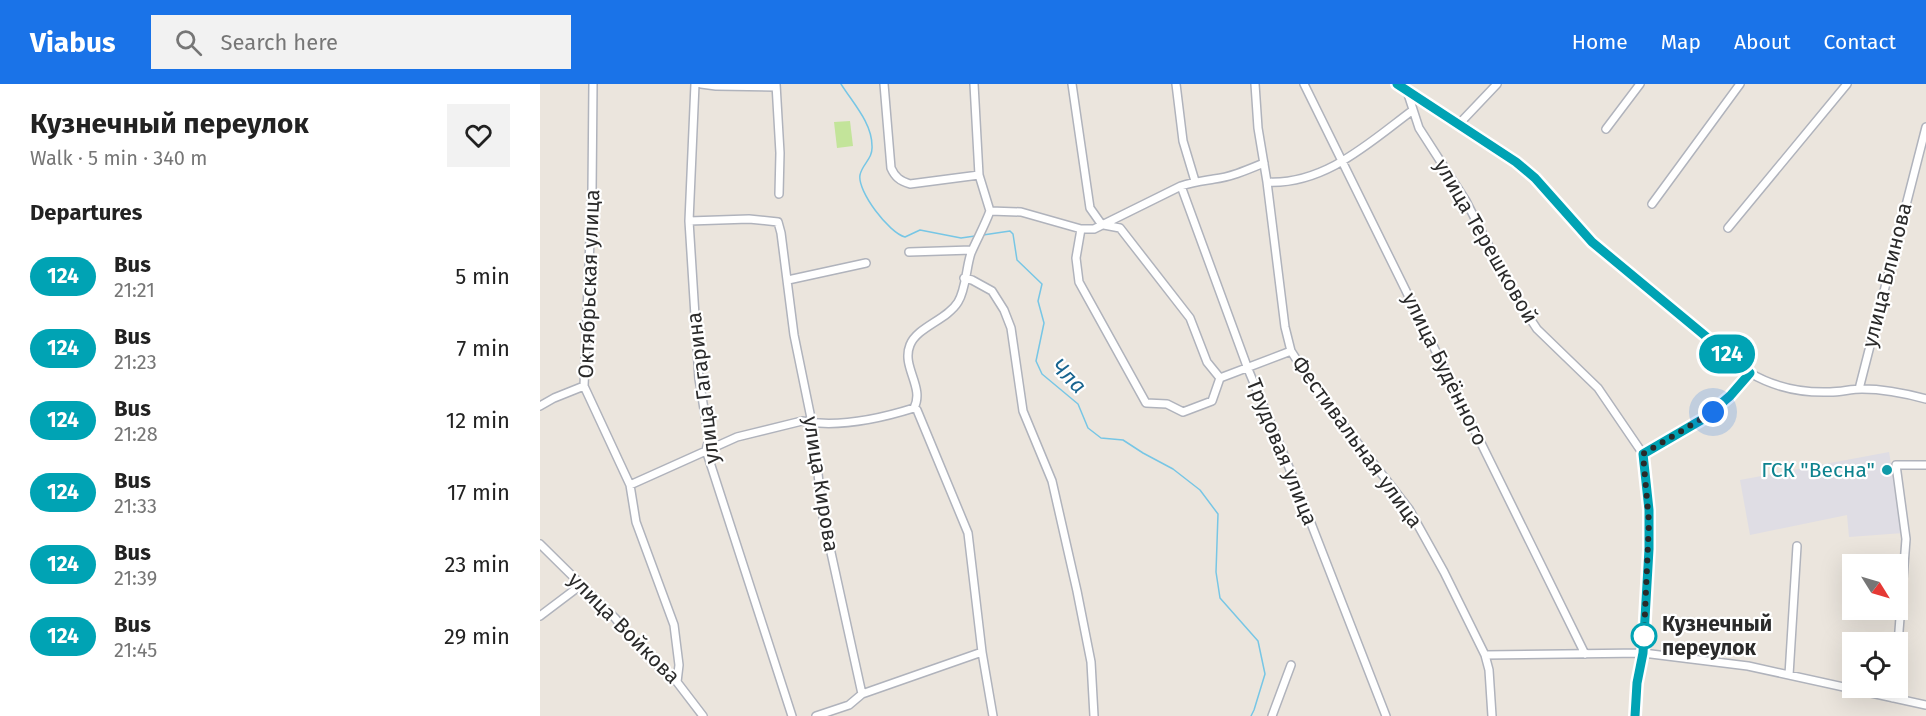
<!DOCTYPE html>
<html lang="en">
<head>
<meta charset="utf-8">
<style>
	:root { --surface:#fff; --page:#f2f2f2; --text:#222; --muted:#767676; --accent:#1a73e8 }
	body { margin:0; font-family:"Fira Sans",sans-serif; background:var(--page); color:var(--text); height:100vh; display:flex; flex-direction:column; font-size:22px; white-space:nowrap }
	* { box-sizing:border-box; margin:0 }
	p { font-size:20px; color:var(--muted) }
	.icon { flex:none; width:33px; height:33px; fill:none; stroke:currentColor; stroke-width:2; stroke-linecap:round; stroke-linejoin:round }
	.map { position:relative; flex:1; overflow:hidden }
	.details { display:flex; flex-direction:column; background:var(--surface); width:540px }
	.details>* { flex:none }
	.badge { padding:0 12px; border-radius:20px; font-size:21px; line-height:39px }
	.needle { width:39px; rotate:127deg }
	.tools { position:absolute; left:1302px; top:470px; display:grid; gap:12px }
	.tools a { display:grid; place-items:center; width:66px; height:66px; border-radius:0px; background:var(--surface); box-shadow:0 6px 24px #0002; font-size:30px }
	.you { position:absolute; width:30px; height:30px; margin:-15px; border:4px solid #fff; border-radius:50%; background:#1a73e8; box-shadow:0 0 0 9px #1a73e833 }
	.map>.badge { position:absolute; translate:-50% -50%; box-shadow:0 0 0 3px #fff }
	h2 { padding:0 30px; font-size:22px; line-height:54px }
	.round { display:grid; place-items:center; flex:none; width:63px; height:63px; border-radius:0px; background:var(--page) }
	.headline { display:flex; align-items:center; justify-content:space-between; height:102px; padding:0 30px }
	h1 { font-size:28px; font-weight:700; line-height:45px }
	ul { padding:0; list-style:none }
	li { display:flex; align-items:center; gap:18px; height:72px; padding:0 30px }
	li div { flex:1 }
	li b { display:block; font-size:22px }
	li em { font-style:normal }
	li .badge { min-width:66px; font-weight:700; text-align:center }
	header { display:flex; align-items:center; gap:36px; box-sizing:border-box; height:84px; padding:0 30px; background:var(--accent); color:#fff }
	header strong { font-size:28px }
	nav { display:flex; gap:33px; margin-inline-start:auto; font-size:21px }
	.search { width:420px; height:54px; background:var(--page); display:flex; align-items:center; gap:15px; box-sizing:border-box; padding:0 21px; border-radius:0px; color:var(--muted); font-size:22px }
	main { display:flex; flex:1; min-height:0 }
	.map>svg:first-child { display:block }
</style>
</head>
<body>
<header>
<strong>Viabus</strong>
<div class="search"><svg class="icon" aria-label="search" viewBox="0 0 24 24"><circle cx="10" cy="10" r="6"/><path d="M15 15l6 6"/></svg>Search here</div>
<nav><a>Home</a><a>Map</a><a>About</a><a>Contact</a></nav>
</header>
<main>
<section class="details">
<div class="headline"><div><h1>Кузнечный переулок</h1><p>Walk · 5 min · 340 m</p></div><a class="round"><svg class="icon" aria-label="heart" viewBox="0 0 24 24"><path d="M12 20l-8-8c-3-5 5-10 8-4 3-6 11-1 8 4z"/></svg></a></div>
<h2>Departures</h2>
<ul>
<li><span class="badge" style="background:#00a3b4;color:#fff">124</span><div><b>Bus</b><p>21:21</p></div><em>5 min</em></li>
<li><span class="badge" style="background:#00a3b4;color:#fff">124</span><div><b>Bus</b><p>21:23</p></div><em>7 min</em></li>
<li><span class="badge" style="background:#00a3b4;color:#fff">124</span><div><b>Bus</b><p>21:28</p></div><em>12 min</em></li>
<li><span class="badge" style="background:#00a3b4;color:#fff">124</span><div><b>Bus</b><p>21:33</p></div><em>17 min</em></li>
<li><span class="badge" style="background:#00a3b4;color:#fff">124</span><div><b>Bus</b><p>21:39</p></div><em>23 min</em></li>
<li><span class="badge" style="background:#00a3b4;color:#fff">124</span><div><b>Bus</b><p>21:45</p></div><em>29 min</em></li>
</ul>
</section>
<div class="map">
<svg width="1386" height="632" viewBox="0 0 1386 632">
	<rect width="100%" height="100%" fill="#ebe5dd"/>
	<path fill="#dfdde4" d="M 1349,368 L 1363,449 L 1309,453 L 1307,431 L 1210,451 L 1200,396 Z"/>
	<path fill="#c3e49a" d="M 310,37 L 313,62 L 297,64 L 294,38 Z"/>
	<g fill="none" stroke-linecap="round" stroke-linejoin="round">
		<path stroke="#77c6e5" stroke-width="1.5" d="M 301,0 C 313,19 332,39 332,62 C 333,75 322,80 320,91 C 317,107 349,149 365,153 L 380,146 L 421,154 L 435,152
			M 443,151 L 470,147 L 473,150 L 477,176 L 502,200 L 498,217 L 504,239 L 496,277 L 502,290 L 538,320 L 548,344 L 561,354 L 583,356 L 603,369 L 633,385 L 660,406 L 678,430 L 676,488 L 680,514 L 718,557 L 725,590 L 714,626 L 711,632"/>
		<g stroke="#b0b3bc" stroke-width="10">
			<path id="minor" d="M 53,0 L 52,107 L 44,302 L 90,401 L 96,438 L 134,541 L 139,581 L 137,598
				M 155,0 L 149,137 L 159,295 L 169,355 L 166,366 L 252,632
				M 161,0 L 176,2 L 236,3
				M 236,0 L 240,69 L 239,110
				M 344,0 L 351,84 C 355,93 360,97 370,100 L 439,91
				M 434,0 L 439,91 L 450,127
				M 532,0 L 550,124 L 562,141
				M 636,0 L 643,57 L 655,97
				M 715,0 L 718,44 L 727,98 L 745,243 L 751,267 L 774,303 L 869,425 L 904,488 L 945,571 L 949,586 L 952,632
				M 764,0 L 1045,570
				M 857,0 L 976,79 L 995,95 L 1052,158 L 1210,289 C 1234,303 1262,309 1290,308 C 1301,308 1311,305 1322,305 C 1345,305 1364,309 1386,315
				M 867,7 L 879,44 L 926,117 L 970,204 L 997,245 L 1058,304 L 1103,370 L 1109,429 L 1109,465 L 1103,569 L 1097,599 L 1095,632
				M 919,40 L 957,0
				M 1066,45 L 1100,0
				M 727,98 C 785,101 830,58 873,26
				M 641,102 L 708,285 L 753,393 L 846,632
				M 1112,120 L 1200,0
				M 450,127 L 481,128 L 541,145 L 554,145 L 641,102 C 653,98 662,97 674,95 C 691,93 707,86 724,79
				M 149,137 L 209,135 L 238,138 L 241,149 L 254,251 L 272,339 L 283,432 L 322,610 L 309,621 L 276,632
				M 564,141 L 580,144 L 650,234 L 667,278 L 680,294
				M 1188,144 L 1307,0
				M 541,145 L 536,174 L 539,198 L 606,319 L 627,320 L 643,328 L 672,317 L 680,294 L 751,267
				M 369,168 L 432,166
				M 424,194 L 432,196 L 452,207 L 464,226 L 471,244 L 483,327 L 512,397 L 537,507 L 551,578 L 554,632
				M 248,196 L 326,179
				M 1319,305 L 1386,43
				M 0,322 L 14,314 L 44,302
				M 374,324 L 377,326 L 428,449 L 442,568 L 453,632
				M 1103,370 L 1173,328 L 1190,313 L 1210,289
				M 90,401 L 197,353 L 262,337 C 298,344 339,335 374,324 C 385,303 361,283 370,261 C 377,243 407,236 418,218 C 426,205 426,184 431,169 C 437,155 445,141 450,127
				M 0,460 L 75,534 L 106,571 L 137,598 L 163,632
				M 0,532 L 41,501
				M 1358,560 L 1366,455 L 1356,381 L 1386,381
				M 945,571 L 1103,569 L 1208,582 L 1386,621
				M 1249,591 L 1257,462
				M 322,610 L 442,568
				M 1353,614 L 1354,603
				M 732,632 L 751,581"/>
		</g>
		<use href="#minor" stroke="#fff" stroke-width="7"/>
	</g>
	<g fill="none" stroke-linecap="round" stroke-linejoin="round">
		<g stroke="#fff" stroke-width="14">
			<path id="line" d="M 857,0 L 976,78 L 995,94 L 1052,158 L 1210,289 L 1190,312 L 1163,335 L 1103,370 L 1109,426 L 1109,465 L 1103,569 L 1097,599 L 1095,632"/>
		</g>
		<use href="#line" stroke="#00a3b4" stroke-width="9"/>
		<path stroke="#2a2a2a" stroke-width="6" stroke-dasharray="0 10.8" d="M 1104,552 L 1109,438 L 1103,370 L 1173,328"/>
	</g>
	<circle fill="#0f9aa8" stroke="#fff" stroke-width="2" cx="1347" cy="386" r="6"/>
	<circle fill="#fff" stroke="#00a3b4" stroke-width="3" cx="1104" cy="552" r="12"/>
	<g text-anchor="middle" dominant-baseline="central" stroke-width="4.5" stroke-linejoin="round" paint-order="stroke">
		<g font-size="21" fill="#2a2a2a" stroke="#fff">
			<text transform="translate(946 157) rotate(60)">улица Терешковой</text>
			<text transform="translate(1347 191) rotate(-76)">улица Блинова</text>
			<text transform="translate(49 200) rotate(-88)">Октябрьская улица</text>
			<text transform="translate(905 285) rotate(64)">улица Будённого</text>
			<text transform="translate(163 304) rotate(-97)">улица Гагарина</text>
			<text transform="translate(817 358) rotate(54)">Фестивальная улица</text>
			<text transform="translate(742 368) rotate(68)">Трудовая улица</text>
			<text transform="translate(281 400) rotate(81)">улица Кирова</text>
			<text transform="translate(84 544) rotate(45)">улица Войкова</text>
		</g>
		<g font-size="21" fill="#0d838f" stroke="#fff" text-anchor="end">
			<text x="1335" y="386">ГСК "Весна"</text>
		</g>
		<g font-size="21" font-weight="bold" fill="#2a2a2a" stroke="#fff" text-anchor="start">
			<text x="1122" y="540">Кузнечный<tspan x="1122" dy="24">переулок</tspan></text>
		</g>
		<g font-size="22" font-style="italic" fill="#176490" stroke="#fff">
			<text transform="translate(529 292) rotate(45)">Чла</text>
		</g>
	</g>
</svg>
<div class="tools">
<a><svg class="needle" viewBox="-14 -14 28 28"><path d="M0-13l5 13h-10z" fill="#e53935"/><path d="M0 13l5-13h-10z" fill="#767676"/></svg></a>
<a><svg class="icon" aria-label="locate" viewBox="0 0 24 24"><circle cx="12" cy="12" r="6"/><path d="M12 2v4M12 18v4M2 12h4M18 12h4"/></svg></a>
</div>
<div class="you" style="left:1173px;top:328px"></div>
<b class="badge" style="left:1187px;top:270px;background:#00a3b4;color:#fff">124</b>
</div>
</main>
</body>
</html>
